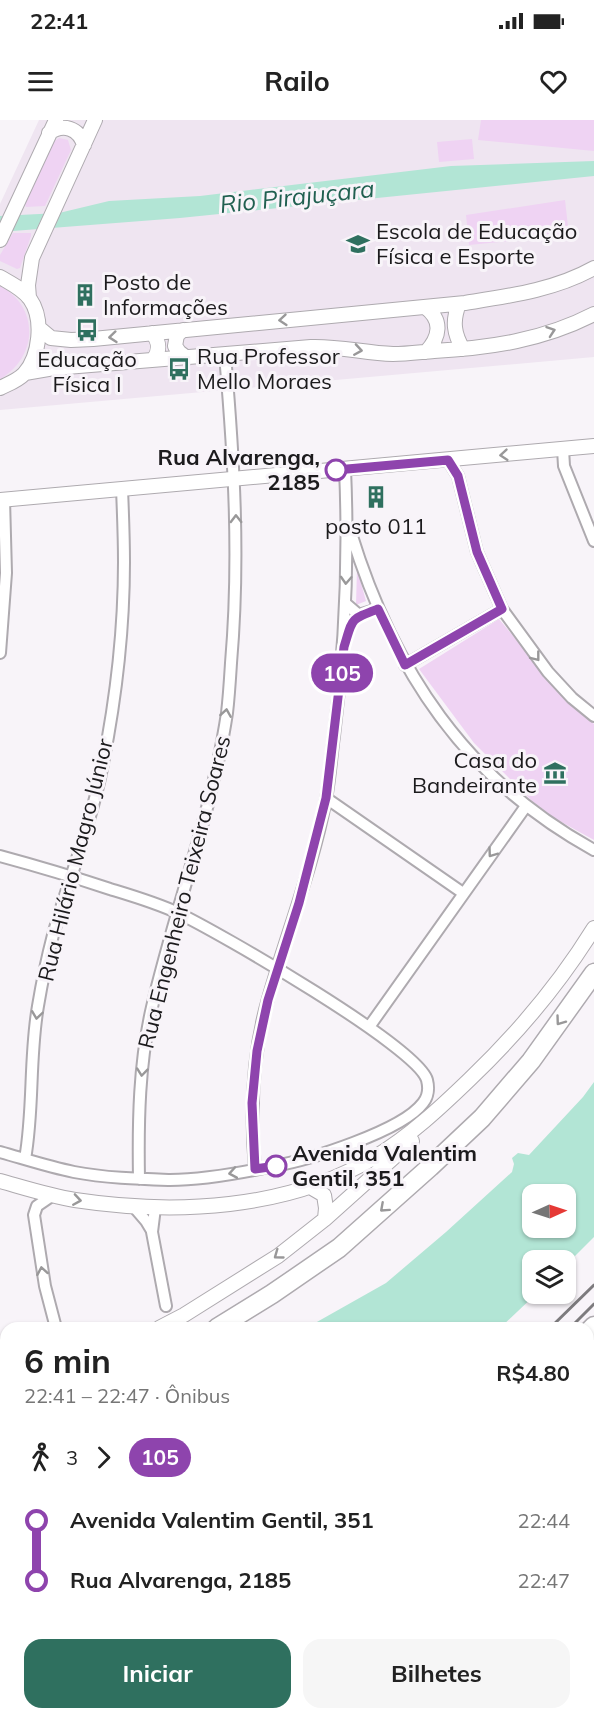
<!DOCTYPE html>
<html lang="pt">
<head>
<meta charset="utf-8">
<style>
	:root { --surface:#fff; --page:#f6f6f6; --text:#222; --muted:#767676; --accent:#2f705f }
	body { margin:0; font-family:Mulish,sans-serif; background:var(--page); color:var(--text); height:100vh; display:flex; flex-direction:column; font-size:22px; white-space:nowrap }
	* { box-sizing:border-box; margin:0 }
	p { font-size:20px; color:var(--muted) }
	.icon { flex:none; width:33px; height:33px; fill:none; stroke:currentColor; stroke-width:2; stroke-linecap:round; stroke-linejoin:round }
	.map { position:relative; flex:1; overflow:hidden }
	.details { position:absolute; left:0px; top:1202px; width:594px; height:398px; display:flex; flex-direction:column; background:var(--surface); border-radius:18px 18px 0 0; box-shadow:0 2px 4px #0004 }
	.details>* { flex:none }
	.badge { padding:0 12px; border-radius:20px; font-size:21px; line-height:39px }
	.needle { width:39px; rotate:87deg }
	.tools { position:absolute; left:522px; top:1064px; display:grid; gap:12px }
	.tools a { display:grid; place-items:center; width:54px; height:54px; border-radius:12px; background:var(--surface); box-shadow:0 2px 4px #0004; font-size:30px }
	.map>.badge { position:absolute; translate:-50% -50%; box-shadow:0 0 0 3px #fff }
	.legs { display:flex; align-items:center; gap:9px; height:66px; padding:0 24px; font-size:20px }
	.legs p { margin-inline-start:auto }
	.summary { display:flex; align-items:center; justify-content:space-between; height:102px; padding:0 24px }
	h1 { font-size:33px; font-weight:700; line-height:45px }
	.action { display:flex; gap:12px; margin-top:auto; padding:12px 24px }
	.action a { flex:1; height:69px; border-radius:18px; background:var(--accent); color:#fff; font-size:24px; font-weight:700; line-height:69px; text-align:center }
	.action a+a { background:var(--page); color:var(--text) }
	ul { padding:0 24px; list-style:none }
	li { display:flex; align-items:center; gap:21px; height:60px; font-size:22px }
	li i { display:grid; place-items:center; width:9px; height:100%; margin:0 8px; background:currentColor }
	li i::after { content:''; width:15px; height:15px; margin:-8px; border:4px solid; border-radius:50%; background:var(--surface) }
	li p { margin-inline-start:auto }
	li:first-child i { background:linear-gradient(#0000 50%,currentColor 0) }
	li:last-child i { background:linear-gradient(currentColor 50%,#0000 0) }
	.status { display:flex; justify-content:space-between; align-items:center; height:42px; padding:0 30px; background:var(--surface); direction:ltr }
	.status svg { height:16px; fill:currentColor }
	header { display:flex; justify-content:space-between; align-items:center; height:78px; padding:0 24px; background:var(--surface); font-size:27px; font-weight:700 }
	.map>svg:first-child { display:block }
</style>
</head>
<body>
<div class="status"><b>22:41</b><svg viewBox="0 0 49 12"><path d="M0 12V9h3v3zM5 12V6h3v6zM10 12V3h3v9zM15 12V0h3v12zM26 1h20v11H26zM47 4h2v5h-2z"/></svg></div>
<header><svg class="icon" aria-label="menu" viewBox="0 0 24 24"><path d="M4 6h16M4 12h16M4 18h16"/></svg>Railo<svg class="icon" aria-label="heart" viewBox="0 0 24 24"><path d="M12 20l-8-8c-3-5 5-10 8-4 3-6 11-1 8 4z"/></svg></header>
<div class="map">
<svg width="594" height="1598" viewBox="0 0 594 1598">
	<rect width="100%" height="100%" fill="#f8f4f9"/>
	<path fill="#efe5f1" d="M 39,0 L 594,0 L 594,237 L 0,290 L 0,84 Z
		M 594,1257 L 594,1331 L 588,1337 L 588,1263 Z
		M 588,1535 L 594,1542 L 594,1590 L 587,1598 L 555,1598 L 550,1593 L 588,1593 Z
		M 403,1593 L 487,1593 L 492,1598 L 397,1598 Z"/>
	<path fill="#efd3f3" d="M 481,0 L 594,0 L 594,31 L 478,20 Z
		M 59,18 L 68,20 L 71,30 L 45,86 L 26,87 L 24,83 L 53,22 Z
		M 472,19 L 474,39 L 439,42 L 437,22 Z
		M 565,80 L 569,115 L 469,125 L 466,95 Z
		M 13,113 L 31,113 L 31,116 L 20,148 L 17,149 L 0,141 L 0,135 Z
		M 0,166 C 40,187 38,237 0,259 Z
		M 357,449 L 366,481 L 356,485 L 356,484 Z
		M 499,499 L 563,576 L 594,604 L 594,720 L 554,698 L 531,680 L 474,623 L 419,549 Z"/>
	<path fill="#b2e5d5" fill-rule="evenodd" d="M 594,41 L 594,56 L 180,98 L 0,112 L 0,96 L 59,93 L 109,81 L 200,76 L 451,46 Z
		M 594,962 L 594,1117 L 566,1145 L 566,1140 L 532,1140 L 532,1173 L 537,1173 L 501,1207 L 308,1207 L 386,1163 L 446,1112 L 512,1052 L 514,1044 L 512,1038 L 518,1033 L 529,1035 L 583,977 ZM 532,1074 L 566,1074 L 566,1107 L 532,1107 Z
		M 6,1357 L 6,1476 L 0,1478 L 0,1359 Z"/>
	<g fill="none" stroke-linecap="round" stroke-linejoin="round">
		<g stroke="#aeaaaf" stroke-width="14">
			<path id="street" d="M 563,329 L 564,346 L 594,421
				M 448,340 L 458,356 L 477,432 L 502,489 L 548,552 L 572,578 L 594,596
				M 351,413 C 393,550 466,660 594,730
				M 345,483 L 359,495 L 378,489
				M 0,533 L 6,453 L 4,379
				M 405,545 L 502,489
				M 326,678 L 463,773
				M 0,736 C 37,746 74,757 110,769 C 133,776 157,783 178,793 C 218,812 418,927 427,960 C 429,968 428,977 423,983 C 402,1011 309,1040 274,1046 C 241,1053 204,1060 170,1060 C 139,1059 105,1058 74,1052 C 49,1047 25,1039 0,1032
				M 369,907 L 526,686
				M 25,1039 C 34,990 29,937 38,886 C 42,862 47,838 53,815 C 68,762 88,712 100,658 C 115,587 124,514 124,442 C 124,418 123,393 122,369
				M 255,1049 C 250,992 252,934 268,879 C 287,812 313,747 326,679 C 330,658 331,637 334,616 C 345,527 349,439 345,349
				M 139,1059 C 138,1001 139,943 152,887 C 175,788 212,693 227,593 C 229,576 230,559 231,543 C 240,438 234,339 225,235
				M 53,1075 L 37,1086 L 34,1095 L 45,1166 L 56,1208
				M 134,1087 L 146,1101 L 152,1111
				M 155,1088 L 152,1112 L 166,1186
				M 588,1419 L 594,1413
				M 478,1593 L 483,1598
				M 589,1598 L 594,1592"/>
		</g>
		<g stroke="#aeaaaf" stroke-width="16">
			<path id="secondary" d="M 49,13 C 63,3 79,8 84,25
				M 0,120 L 56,0
				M 0,157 C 10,163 23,169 30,179 C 44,199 40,236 24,254 C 17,261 8,264 0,268
				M 29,178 L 28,165 L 32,138 L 95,0
				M 459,184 C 452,201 454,214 463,229
				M 425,187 C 443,200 440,217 426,232
				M 39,208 L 51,218 L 71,220 L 93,219 L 465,183 C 509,176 555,170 594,148
				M 183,210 L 177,215 L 175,226 L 179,232 L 187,238
				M 152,213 C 160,222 160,231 153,240
				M 25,253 L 54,248 L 311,227 C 339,226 365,233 393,234 C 407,234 421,232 434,231 C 490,228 544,220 594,194
				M 0,380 L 594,326
				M 0,1061 C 25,1068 50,1076 75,1080 C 174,1095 288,1090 375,1037 C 410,1016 441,987 470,959 C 517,914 560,863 594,808
				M 312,1068 L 324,1075 L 326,1088 L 325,1099
				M 159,1208 L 184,1195 L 278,1136 L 325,1099 L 412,1021
				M 0,1275 L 6,1273
				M 34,1593 L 35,1598
				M 501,1593 L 506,1598
				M 539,1593 L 544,1598"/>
		</g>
		<g stroke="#aeaaaf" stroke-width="21">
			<path id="highway" d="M 217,1208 L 272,1174 L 339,1128 L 430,1047 L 482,998 L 531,941 L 594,853
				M 588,1212 L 594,1206
				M 588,1250 L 594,1245
				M 0,1306 L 6,1303
				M 0,1547 L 6,1545
				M 0,1584 L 6,1581"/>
		</g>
		<use href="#street" stroke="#fff" stroke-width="10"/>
		<use href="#secondary" stroke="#fff" stroke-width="14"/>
		<use href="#highway" stroke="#fff" stroke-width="18"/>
		<path stroke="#7d7b7e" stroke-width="3" d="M 550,1208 L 594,1165
			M 570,1208 L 594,1184
			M 0,1508 L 6,1506
			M 0,1531 L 6,1529"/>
	</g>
	<defs><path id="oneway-chevron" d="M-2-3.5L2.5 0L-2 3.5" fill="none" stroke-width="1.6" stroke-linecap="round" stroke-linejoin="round" transform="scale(1.5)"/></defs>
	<g stroke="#999899">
		<use href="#oneway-chevron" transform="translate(283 200) rotate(175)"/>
		<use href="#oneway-chevron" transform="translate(551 211) rotate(-19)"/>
		<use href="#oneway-chevron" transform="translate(113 217) rotate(174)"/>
		<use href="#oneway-chevron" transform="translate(358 230) rotate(9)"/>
		<use href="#oneway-chevron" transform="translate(504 335) rotate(175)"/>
		<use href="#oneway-chevron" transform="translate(236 399) rotate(-91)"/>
		<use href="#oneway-chevron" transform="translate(346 460) rotate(93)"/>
		<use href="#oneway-chevron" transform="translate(536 537) rotate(52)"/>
		<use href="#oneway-chevron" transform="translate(226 593) rotate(-81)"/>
		<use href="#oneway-chevron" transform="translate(492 733) rotate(126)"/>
		<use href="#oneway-chevron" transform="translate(37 895) rotate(98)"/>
		<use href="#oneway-chevron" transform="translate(560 901) rotate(126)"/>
		<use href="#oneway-chevron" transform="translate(142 952) rotate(96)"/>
		<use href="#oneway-chevron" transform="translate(233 1053) rotate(170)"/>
		<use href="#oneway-chevron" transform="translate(77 1080) rotate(9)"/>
		<use href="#oneway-chevron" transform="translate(384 1088) rotate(138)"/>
		<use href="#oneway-chevron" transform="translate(278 1135) rotate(144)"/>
		<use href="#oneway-chevron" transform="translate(42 1151) rotate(-100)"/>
	</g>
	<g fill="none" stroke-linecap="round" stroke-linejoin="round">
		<g stroke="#fff" stroke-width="14">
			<path id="line-1" d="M 276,1046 L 255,1049 L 252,983 L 257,931 L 268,880 L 299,783 L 326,678 L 344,527 C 353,498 349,500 378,489 L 405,545 L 502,489 L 477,432 L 458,356 L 448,340 L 336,350"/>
		</g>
		<use href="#line-1" stroke="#8e44ad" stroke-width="9"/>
	</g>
	<defs>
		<g id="university-bare" transform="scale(1.8)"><path d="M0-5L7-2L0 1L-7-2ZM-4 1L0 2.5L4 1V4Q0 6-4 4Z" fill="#2f705f" stroke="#f8f4f9" stroke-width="2.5" paint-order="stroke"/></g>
		<g id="building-bare" transform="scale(1.8)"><path d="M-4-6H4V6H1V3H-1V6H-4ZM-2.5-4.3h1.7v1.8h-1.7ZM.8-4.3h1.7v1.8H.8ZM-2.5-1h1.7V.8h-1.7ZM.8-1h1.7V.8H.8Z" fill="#2f705f" stroke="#f8f4f9" stroke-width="2.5" paint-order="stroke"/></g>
		<g id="bus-bare" transform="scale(1.8)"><path d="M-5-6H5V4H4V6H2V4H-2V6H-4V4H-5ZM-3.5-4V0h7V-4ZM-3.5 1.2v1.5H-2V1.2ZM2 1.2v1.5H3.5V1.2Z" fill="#2f705f" stroke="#f8f4f9" stroke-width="2.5" paint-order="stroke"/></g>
		<g id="museum-bare" transform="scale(1.8)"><path d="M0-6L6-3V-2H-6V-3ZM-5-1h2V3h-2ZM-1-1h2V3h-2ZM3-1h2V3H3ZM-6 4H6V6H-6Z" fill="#2f705f" stroke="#f8f4f9" stroke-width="2.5" paint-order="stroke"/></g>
	</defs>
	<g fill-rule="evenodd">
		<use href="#university-bare" x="358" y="124"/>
		<use href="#building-bare" x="85" y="175"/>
		<use href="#bus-bare" x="87" y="210"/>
		<use href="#bus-bare" x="179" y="249"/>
		<use href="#building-bare" x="376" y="377"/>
		<use href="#museum-bare" x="555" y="653"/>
	</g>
	<g fill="#fff" stroke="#8e44ad" stroke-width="3">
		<circle cx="336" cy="350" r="10"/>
		<circle cx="276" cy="1046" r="10"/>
	</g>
	<g text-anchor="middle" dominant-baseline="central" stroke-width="6" stroke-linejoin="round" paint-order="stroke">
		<g font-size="22" fill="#1c1b1d" stroke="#f8f4f9" text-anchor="start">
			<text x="376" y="111">Escola de Educação<tspan x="376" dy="25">Física e Esporte</tspan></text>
			<text x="103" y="162">Posto de<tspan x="103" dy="25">Informações</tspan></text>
			<text x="197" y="236">Rua Professor<tspan x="197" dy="25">Mello Moraes</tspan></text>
			<text x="87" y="239" text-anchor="middle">Educação<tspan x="87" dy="25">Física I</tspan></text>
			<text x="376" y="406" text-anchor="middle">posto 011</text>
			<text x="537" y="640" text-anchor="end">Casa do<tspan x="537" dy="25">Bandeirante</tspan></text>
		</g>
		<g font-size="22" font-weight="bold" fill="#1c1b1d" stroke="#f8f4f9" text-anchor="end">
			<text x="320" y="337">Rua Alvarenga,<tspan x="320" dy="25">2185</tspan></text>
			<text x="292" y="1033" text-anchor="start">Avenida Valentim<tspan x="292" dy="25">Gentil, 351</tspan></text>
		</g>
		<g font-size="22" fill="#1c1b1d" stroke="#f8f4f9">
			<text transform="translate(75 740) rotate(-76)">Rua Hilário Magro Júnior</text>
			<text transform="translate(184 772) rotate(-76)">Rua Engenheiro Teixeira Soares</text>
		</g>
		<g font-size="24" font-style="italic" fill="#206050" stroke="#f8f4f9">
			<text transform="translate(297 76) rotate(-6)">Rio Pirajuçara</text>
		</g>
	</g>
</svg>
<div class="tools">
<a><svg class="needle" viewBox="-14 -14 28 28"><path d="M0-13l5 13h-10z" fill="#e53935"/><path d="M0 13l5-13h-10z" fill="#767676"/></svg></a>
<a><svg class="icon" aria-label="layers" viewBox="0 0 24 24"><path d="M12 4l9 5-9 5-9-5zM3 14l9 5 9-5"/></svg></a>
</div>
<b class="badge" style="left:342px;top:553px;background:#8e44ad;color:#fff">105</b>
<section class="details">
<div class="summary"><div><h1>6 min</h1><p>22:41 – 22:47 · Ônibus</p></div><b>R$4.80</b></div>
<div class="legs"><svg class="icon" aria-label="walk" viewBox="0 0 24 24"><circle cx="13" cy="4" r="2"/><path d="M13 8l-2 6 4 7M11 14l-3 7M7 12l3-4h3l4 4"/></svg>3<svg class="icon" aria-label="forward" viewBox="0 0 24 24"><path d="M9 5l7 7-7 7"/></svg><b class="badge" style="background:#8e44ad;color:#fff">105</b></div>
<ul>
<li><i style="color:#8e44ad"></i><b>Avenida Valentim Gentil, 351</b><p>22:44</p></li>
<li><i style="color:#8e44ad"></i><b>Rua Alvarenga, 2185</b><p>22:47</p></li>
</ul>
<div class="action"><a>Iniciar</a><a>Bilhetes</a></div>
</section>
</div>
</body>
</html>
